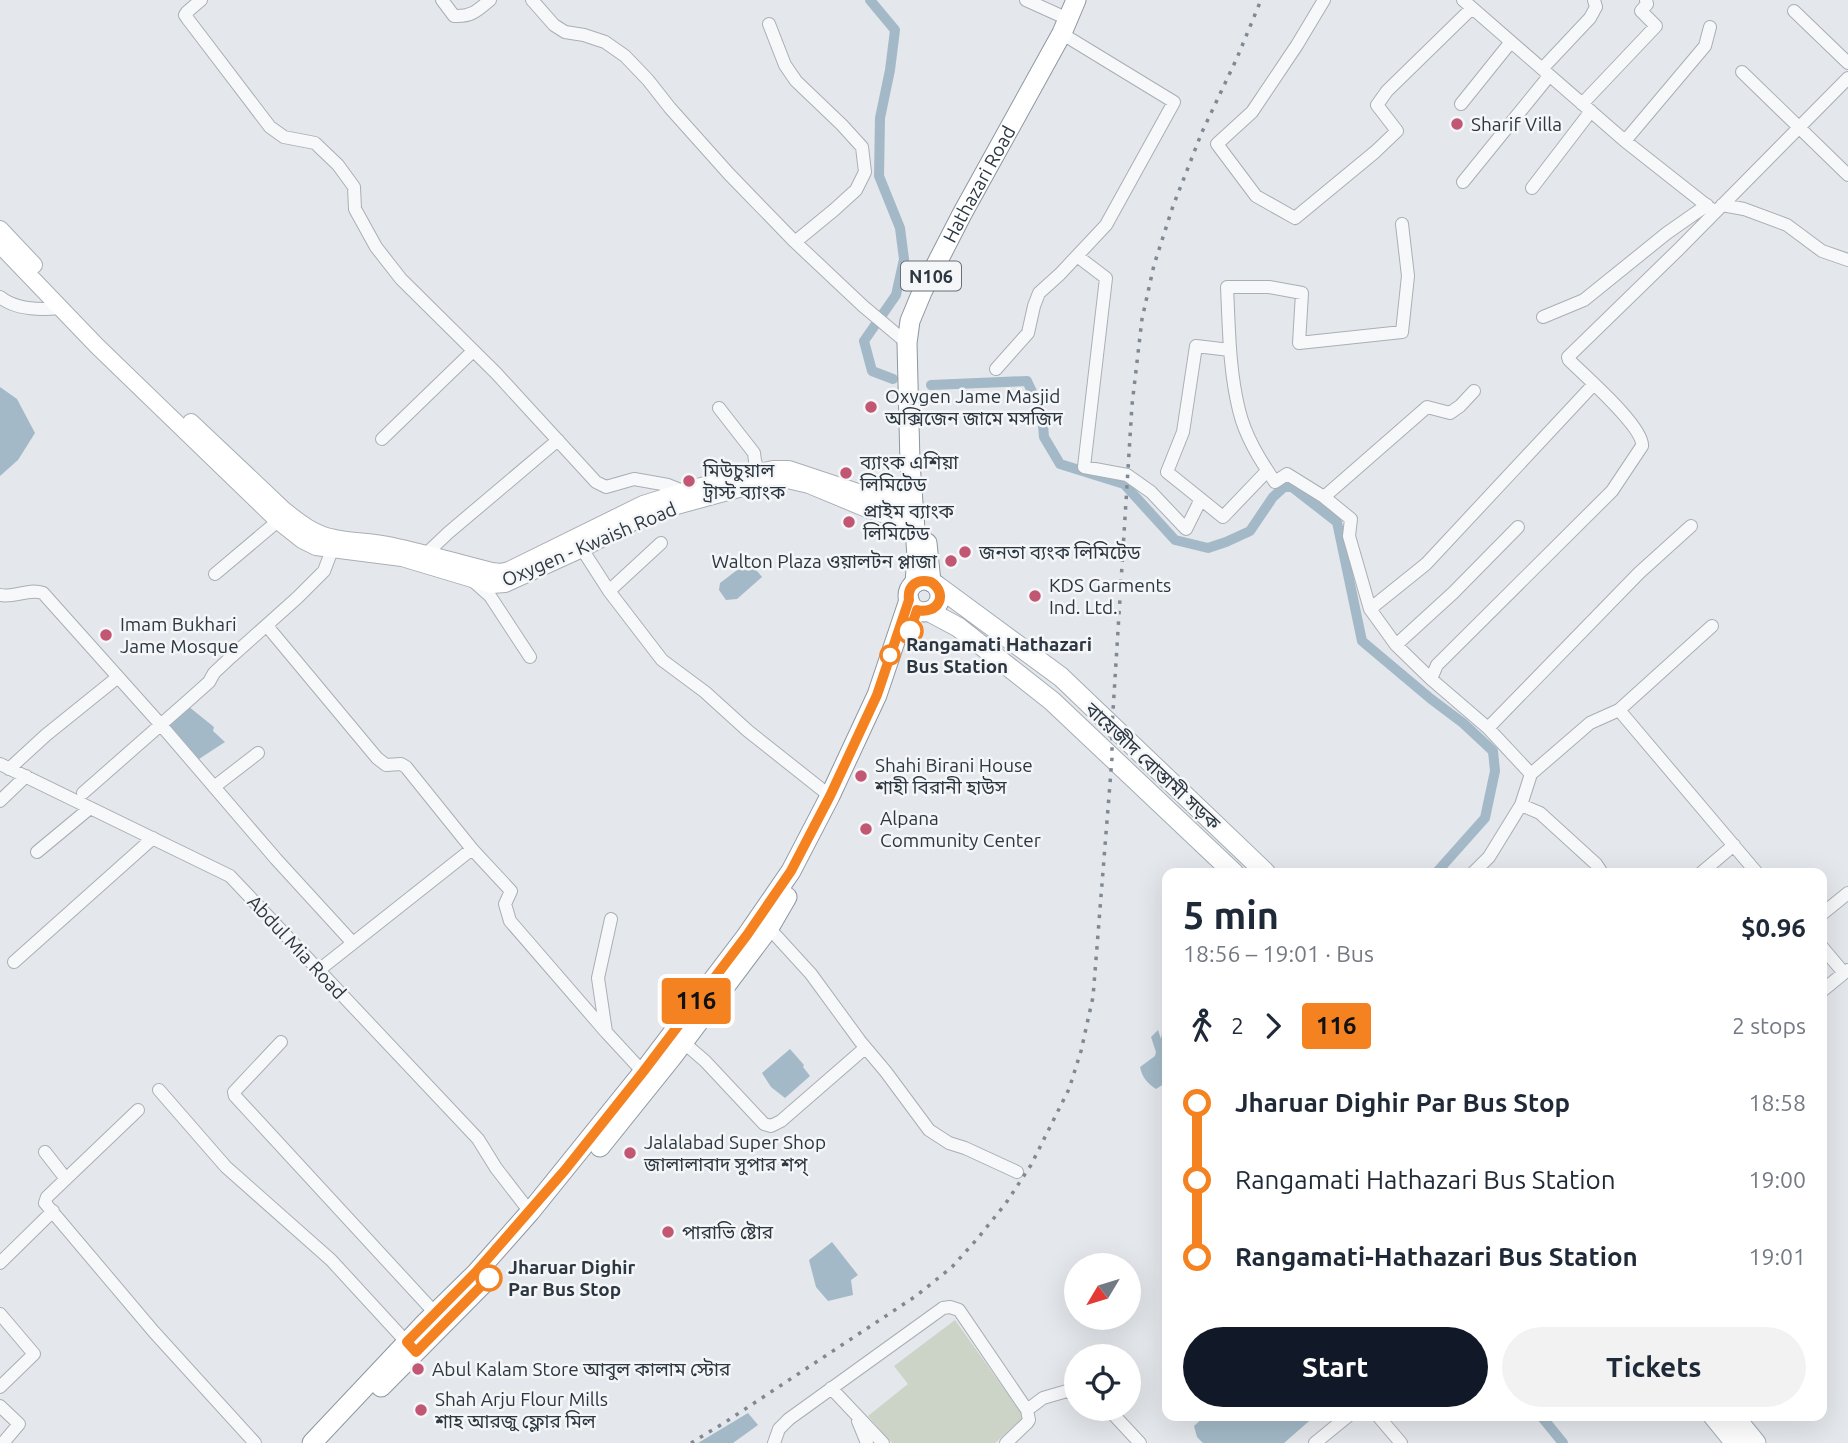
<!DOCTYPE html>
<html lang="en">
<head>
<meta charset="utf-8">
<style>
	:root { --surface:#fff; --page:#f2f2f3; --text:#1f2937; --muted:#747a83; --accent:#111827 }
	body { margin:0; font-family:Ubuntu,"Noto Sans Bengali",sans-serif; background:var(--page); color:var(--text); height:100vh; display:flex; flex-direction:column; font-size:26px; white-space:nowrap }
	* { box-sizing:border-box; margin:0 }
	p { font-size:23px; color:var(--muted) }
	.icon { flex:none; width:38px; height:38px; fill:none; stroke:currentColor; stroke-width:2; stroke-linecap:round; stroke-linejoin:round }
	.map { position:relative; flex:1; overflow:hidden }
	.side { position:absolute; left:1162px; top:868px; width:665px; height:553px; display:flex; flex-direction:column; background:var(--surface); border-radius:14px; box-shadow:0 7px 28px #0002 }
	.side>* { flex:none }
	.badge { padding:0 14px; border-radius:5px; font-size:24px; line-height:46px }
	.needle { width:46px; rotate:232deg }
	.tools { position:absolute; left:1064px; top:1253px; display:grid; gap:14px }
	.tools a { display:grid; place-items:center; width:77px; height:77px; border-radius:50%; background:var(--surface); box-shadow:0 7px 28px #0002; font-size:35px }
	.map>.badge { position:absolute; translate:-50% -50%; box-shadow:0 0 0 4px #fff }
	.legs { display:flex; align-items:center; gap:10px; height:77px; padding:0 21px; font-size:23px }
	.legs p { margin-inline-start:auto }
	.head { display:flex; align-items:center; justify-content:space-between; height:119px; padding:0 21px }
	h1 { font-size:38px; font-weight:700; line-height:52px }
	.action { display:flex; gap:14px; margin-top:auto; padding:14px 21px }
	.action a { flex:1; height:80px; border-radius:42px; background:var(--accent); color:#fff; font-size:28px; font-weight:700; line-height:80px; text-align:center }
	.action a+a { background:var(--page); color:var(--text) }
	ul { padding:0 21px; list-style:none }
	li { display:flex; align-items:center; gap:24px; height:77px; font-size:26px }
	li i { display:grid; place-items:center; width:10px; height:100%; margin:0 9px; background:currentColor }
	li i::after { content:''; width:18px; height:18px; margin:-9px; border:5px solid; border-radius:50%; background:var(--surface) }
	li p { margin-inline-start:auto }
	li:first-child i { background:linear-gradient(#0000 50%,currentColor 0) }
	li:last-child i { background:linear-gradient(currentColor 50%,#0000 0) }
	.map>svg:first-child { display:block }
</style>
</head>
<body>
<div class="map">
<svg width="1848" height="1443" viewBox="0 0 1848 1443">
	<rect width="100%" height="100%" fill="#e4e7eb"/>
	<path fill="#cbd4c6" d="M 955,1320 L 1024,1417 L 995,1443 L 892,1443 L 868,1416 L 908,1384 L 894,1366 Z"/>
	<path fill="#a3b9c7" d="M 0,387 L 17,399 L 35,433 L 18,460 L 0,476 Z
		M 749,561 L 762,577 L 737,599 L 726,600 L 719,590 L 720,583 Z
		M 188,706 L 214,727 L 213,731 L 225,742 L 199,759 L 168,723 Z
		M 1167,1023 L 1166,1071 L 1167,1082 L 1156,1089 C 1147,1083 1142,1077 1140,1067 L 1155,1056 L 1156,1052 L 1151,1037 L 1158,1030 L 1161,1039 L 1163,1026 Z
		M 790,1049 L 804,1065 L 803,1067 L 810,1076 L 785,1098 L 771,1087 L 762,1073 Z
		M 832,1242 L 858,1275 L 851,1280 L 853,1295 L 828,1301 L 816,1287 L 809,1260 Z
		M 748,1413 L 758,1425 L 733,1443 L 698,1443 Z
		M 1205,1416 L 1315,1416 L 1284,1443 L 1203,1443 L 1197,1437 L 1194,1426 Z"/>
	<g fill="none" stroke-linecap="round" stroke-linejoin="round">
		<path stroke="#a3b9c7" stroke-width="10" d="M 870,0 L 895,30 L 890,70 L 880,118 L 879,176 L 900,228 L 904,259 L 896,295 L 864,341 L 872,371 L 893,379
			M 931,385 L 1027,381 L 1042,413 L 1044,437 L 1060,464 L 1124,484 L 1175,540 L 1208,548 L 1226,542 L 1250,531 L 1273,497 L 1284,487 L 1292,487 L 1337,522 L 1362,641 L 1431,699 L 1463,723 L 1493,751 L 1495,771 L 1485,818 L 1436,873
			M 1541,1416 L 1563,1443"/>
		<g stroke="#a9afb5" stroke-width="14">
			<path id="minor" d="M 201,0 L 187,12 L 185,15 L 187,18 L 270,127 L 284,137 L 315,143 L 338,165 L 354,187 L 355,209 L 376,247 L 401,279 L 496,373 L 596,482 L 606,487 L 634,479 L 668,485 L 683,491
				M 442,0 L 454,16 C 471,17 477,11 490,0
				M 532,0 L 554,25 L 565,32 L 584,35 L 605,42 L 625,56 L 648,80 L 670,108 L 729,174 L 795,242 L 863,306 L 907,343
				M 1026,0 L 1068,19
				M 1324,0 L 1297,45 L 1252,112 L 1217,144 L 1256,196 L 1295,218 L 1375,152 L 1397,131 L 1377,105 L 1387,91 L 1472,8
				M 1463,0 L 1625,141 L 1715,212
				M 1794,11 L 1848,63
				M 769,24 L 785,65 L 796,81 L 842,125 L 862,147 L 865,172 L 856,190 L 834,210 L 795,242
				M 1542,69 L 1590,18 L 1596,7 L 1594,0
				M 1742,72 L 1848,175
				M 1461,104 L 1510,43
				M 1582,104 L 1656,26 L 1641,11 L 1647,4 L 1646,0
				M 1625,141 L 1705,46 L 1710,27
				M 1463,182 L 1549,76
				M 1532,188 L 1591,111
				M 1722,205 L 1744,209 L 1787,225 L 1822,251 L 1848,260
				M 1402,224 L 1408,276 L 1402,332 L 1299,343 L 1302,293 L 1269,287 L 1227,287 C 1229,327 1229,370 1239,410 C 1245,436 1260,460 1275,482 L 1287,474 L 1324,497 L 1351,519 L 1349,536 L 1370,609 L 1396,645 L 1431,679
				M 1077,256 L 1106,278 L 1084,467 L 1127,475 L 1151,492 L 1186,529 L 1201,499
				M 0,297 C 16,310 41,310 60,308
				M 1543,317 L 1584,300 L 1667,233 L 1707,205
				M 1230,350 L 1196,346 L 1183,432 L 1167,472 L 1223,517 L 1267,471
				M 996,369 L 1028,333 L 1034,306 L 1039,293 L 1060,274 L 1106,225 L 1174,102 L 1069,38
				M 719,408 L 754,453 L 755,461 L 759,472
				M 382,439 L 473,351
				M 1324,497 L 1427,407 L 1450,413 L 1460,406 L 1474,391
				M 582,549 L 609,591 L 662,660 L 705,692 L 748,731 L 830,796
				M 427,553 L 448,533 L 558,440
				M 215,574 L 278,521
				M 472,580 L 490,596 L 530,657
				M 609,591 L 661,543
				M 0,595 C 15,598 28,588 43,593 L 161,725 L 276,859 L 352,942
				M 1370,609 L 1426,564 L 1594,384
				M 267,626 L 377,758 L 386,765 L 401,764 L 406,767 L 472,849 L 511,891 L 505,904 L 510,921 L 606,1032
				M 1712,626 L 1619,710 L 1757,873
				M 1396,645 L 1453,593 L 1518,527
				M 1488,728 L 1639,573 L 1691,526
				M 0,764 L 230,876 L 478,1139 L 496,1168 L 530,1212
				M 9,769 L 46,735 L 118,677
				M 1531,774 L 1590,723 L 1619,710
				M 214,787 L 258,753
				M 83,793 L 190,699 L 209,682 L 214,673 L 231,657 L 297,598 L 324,571 L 332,550
				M 0,801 L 26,776
				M 1521,805 L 1540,813 L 1596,864 L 1602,873
				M 37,852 L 90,808
				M 1473,873 L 1489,857 L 1521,805 L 1531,774 L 1488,728 L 1431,679 L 1437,665 L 1612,491 L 1642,446 C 1644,427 1585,376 1569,360 L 1568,357 L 1678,250 L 1848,78
				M 1701,873 L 1734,845
				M 1822,914 L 1848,893
				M 611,919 L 598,978 L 606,1032 L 643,1072
				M 769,928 L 811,974 L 860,1041 L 886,1072 L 929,1130 L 949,1143 L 965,1148 L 1017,1172
				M 1822,947 L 1844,973 L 1848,970
				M 14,962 L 153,838
				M 319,970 L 472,849
				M 1822,991 L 1844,973
				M 281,1042 L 234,1092 L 235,1096 L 435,1313
				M 684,1043 L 705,1061 L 764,1124 L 771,1126 L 781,1121 L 865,1048
				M 159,1090 L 226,1167 L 331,1260 L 411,1347
				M 138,1110 L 47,1197 L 45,1203 L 154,1332 L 255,1443
				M 45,1152 L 66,1179
				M 0,1263 L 53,1211
				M 0,1314 L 34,1354 L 0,1387
				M 831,1388 L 883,1443
				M 0,1406 L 19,1424 L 3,1443
				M 1103,1409 L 1113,1414 L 1140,1443
				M 1027,1410 L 1043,1398 L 1067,1391 L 1076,1395
				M 1378,1416 L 1401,1443
				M 858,1421 L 867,1443
				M 774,1443 L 779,1429 L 789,1419 L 943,1308 L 950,1307 L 959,1310 L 1027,1410 L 1029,1420 L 1027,1423 L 1006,1443
				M 1315,1443 L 1348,1416"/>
		</g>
		<g stroke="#a9afb5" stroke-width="18">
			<path id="secondary" d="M 0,229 L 34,265
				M 0,245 L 97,346 L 278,521 L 302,540 L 316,547 L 402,558 L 492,585 L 505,584 L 582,549 L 651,513 L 757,484 L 783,479 L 809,485 L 869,510 L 905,521 L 915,522
				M 191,422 L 284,510 C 299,522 315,535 335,538 C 354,542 374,541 393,546 C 427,553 459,563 492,571 L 501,572 L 509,570 L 643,504 L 701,486 L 773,469 L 789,469 L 873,497 L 913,499"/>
		</g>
		<g stroke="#a5adb5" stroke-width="21">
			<path id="primary" d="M 936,585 L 1061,677 L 1266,873
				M 928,611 L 958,627 L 1052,701 L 1234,873
				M 1713,1416 L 1735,1443
				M 1734,1416 L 1756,1443"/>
		</g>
		<g stroke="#8d97a0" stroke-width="21">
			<g id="trunk">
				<path d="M 927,543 L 931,582"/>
				<circle cx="924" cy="596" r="16"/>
				<path id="s1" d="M 915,583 L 917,556 L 910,463 L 907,343 L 910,321 L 922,292 L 962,214 L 1062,33 L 1076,0"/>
				<path d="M 600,1147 L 673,1056 L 769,928 L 787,897"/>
				<path d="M 381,1387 L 483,1284"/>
				<path d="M 312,1443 L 425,1323 L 476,1273 L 530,1212 L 643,1072 L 747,935 L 791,871 L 830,796 L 877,695 L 909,600"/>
			</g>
		</g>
		<use href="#minor" stroke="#f7f8f9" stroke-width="12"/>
		<use href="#secondary" stroke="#fff" stroke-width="16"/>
		<use href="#primary" stroke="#fff" stroke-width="19"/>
		<use href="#trunk" stroke="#fff" stroke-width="19"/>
		<path stroke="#7f8993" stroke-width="3.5" stroke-dasharray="3.5 7" stroke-linecap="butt" d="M 691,1443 L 724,1423 L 916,1296 L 952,1267 L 978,1238 L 1006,1203 L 1031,1165 L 1069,1089 L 1081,1051 L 1093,997 L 1112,758 L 1112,727 L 1132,405 L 1142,319 L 1154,265 L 1173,206 L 1202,132 L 1237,58 L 1261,0"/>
	</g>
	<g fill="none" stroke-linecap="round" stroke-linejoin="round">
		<g stroke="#fff" stroke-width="16">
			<path id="line-1" d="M 489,1278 L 416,1352 L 407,1342 L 476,1272 L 565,1170 L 643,1072 L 747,935 L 791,871 L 830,796 L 877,695 L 909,600 C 907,586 917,578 931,582 C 949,594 938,615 917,610 L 910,631"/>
		</g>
		<use href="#line-1" stroke="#f58220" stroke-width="10"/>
	</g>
	<g fill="#c25773" stroke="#f4f6f8" stroke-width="2.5">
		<circle cx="1457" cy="124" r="7"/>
		<circle cx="871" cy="407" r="7"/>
		<circle cx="846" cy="473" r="7"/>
		<circle cx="689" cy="481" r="7"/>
		<circle cx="849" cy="522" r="7"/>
		<circle cx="965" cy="552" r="7"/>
		<circle cx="951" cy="561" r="7"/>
		<circle cx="1035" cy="596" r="7"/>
		<circle cx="106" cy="635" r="7"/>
		<circle cx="861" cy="776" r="7"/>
		<circle cx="866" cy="829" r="7"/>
		<circle cx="630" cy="1153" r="7"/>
		<circle cx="668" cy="1232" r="7"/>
		<circle cx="418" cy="1369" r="7"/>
		<circle cx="421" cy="1410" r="7"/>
	</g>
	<g fill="#fff" stroke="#f58220" stroke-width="3.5">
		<circle cx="910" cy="631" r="12"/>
		<circle cx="890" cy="655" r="9"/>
		<circle cx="489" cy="1278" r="12"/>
	</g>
	<g text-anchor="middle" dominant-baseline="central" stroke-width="5" stroke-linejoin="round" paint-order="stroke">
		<rect fill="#f4f6f8" stroke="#697078" stroke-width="2" x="901" y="261.5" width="60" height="29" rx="5"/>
		<g font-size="18" font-weight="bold" fill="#2d3741">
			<text x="931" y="276">N106</text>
		</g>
		<g font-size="19" fill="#2d3741" stroke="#f4f6f8" text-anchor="start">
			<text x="1471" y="124">Sharif Villa</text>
			<text x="885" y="396">Oxygen Jame Masjid<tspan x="885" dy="22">অক্সিজেন জামে মসজিদ</tspan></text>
			<text x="860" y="462">ব্যাংক এশিয়া<tspan x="860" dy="22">লিমিটেড</tspan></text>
			<text x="703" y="470">মিউচুয়াল<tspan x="703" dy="22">ট্রাস্ট ব্যাংক</tspan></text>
			<text x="863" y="511">প্রাইম ব্যাংক<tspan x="863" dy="22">লিমিটেড</tspan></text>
			<text x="979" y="552">জনতা ব্যংক লিমিটেড</text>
			<text x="937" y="561" text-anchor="end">Walton Plaza ওয়ালটন প্লাজা</text>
			<text x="1049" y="585">KDS Garments<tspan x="1049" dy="22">Ind. Ltd.</tspan></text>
			<text x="120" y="624">Imam Bukhari<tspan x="120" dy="22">Jame Mosque</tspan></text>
			<text x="875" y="765">Shahi Birani House<tspan x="875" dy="22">শাহী বিরানী হাউস</tspan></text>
			<text x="880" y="818">Alpana<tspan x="880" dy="22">Community Center</tspan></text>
			<text x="644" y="1142">Jalalabad Super Shop<tspan x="644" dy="22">জালালাবাদ সুপার শপ্</tspan></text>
			<text x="682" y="1232">পারাভি ষ্টোর</text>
			<text x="432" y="1369">Abul Kalam Store আবুল কালাম স্টোর</text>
			<text x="435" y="1399">Shah Arju Flour Mills<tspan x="435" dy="22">শাহ আরজু ফ্লোর মিল</tspan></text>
		</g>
		<g font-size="19" fill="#2d3741" stroke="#f4f6f8">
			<text stroke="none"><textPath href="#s1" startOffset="416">Hathazari Road</textPath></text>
			<text transform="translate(589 544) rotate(-23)">Oxygen - Kwaish Road</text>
			<text transform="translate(1153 766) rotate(43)">বায়েজীদ বোস্তামী সড়ক</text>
			<text transform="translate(297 947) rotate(47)">Abdul Mia Road</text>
		</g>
		<g font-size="19" font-weight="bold" fill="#2d3741" stroke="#f4f6f8" text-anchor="start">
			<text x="906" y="644">Rangamati Hathazari<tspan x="906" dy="22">Bus Station</tspan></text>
			<text x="508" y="1267">Jharuar Dighir<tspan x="508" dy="22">Par Bus Stop</tspan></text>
		</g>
	</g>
</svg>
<div class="tools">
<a><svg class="needle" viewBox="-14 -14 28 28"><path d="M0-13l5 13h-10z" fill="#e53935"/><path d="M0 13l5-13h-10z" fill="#747a83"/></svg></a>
<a><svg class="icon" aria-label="locate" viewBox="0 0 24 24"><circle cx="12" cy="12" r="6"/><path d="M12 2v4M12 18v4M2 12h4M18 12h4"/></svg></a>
</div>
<b class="badge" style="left:696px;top:1001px;background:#f58220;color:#111">116</b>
<section class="side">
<div class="head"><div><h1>5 min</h1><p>18:56 – 19:01 · Bus</p></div><b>$0.96</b></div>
<div class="legs"><svg class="icon" aria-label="walk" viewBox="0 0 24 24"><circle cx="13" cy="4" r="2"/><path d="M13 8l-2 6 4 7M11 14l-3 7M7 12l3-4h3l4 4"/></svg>2<svg class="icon" aria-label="forward" viewBox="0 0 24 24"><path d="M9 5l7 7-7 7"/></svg><b class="badge" style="background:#f58220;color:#111">116</b><p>2 stops</p></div>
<ul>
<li><i style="color:#f58220"></i><b>Jharuar Dighir Par Bus Stop</b><p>18:58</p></li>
<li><i style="color:#f58220"></i><span>Rangamati Hathazari Bus Station</span><p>19:00</p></li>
<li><i style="color:#f58220"></i><b>Rangamati-Hathazari Bus Station</b><p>19:01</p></li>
</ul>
<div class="action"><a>Start</a><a>Tickets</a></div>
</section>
</div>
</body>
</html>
